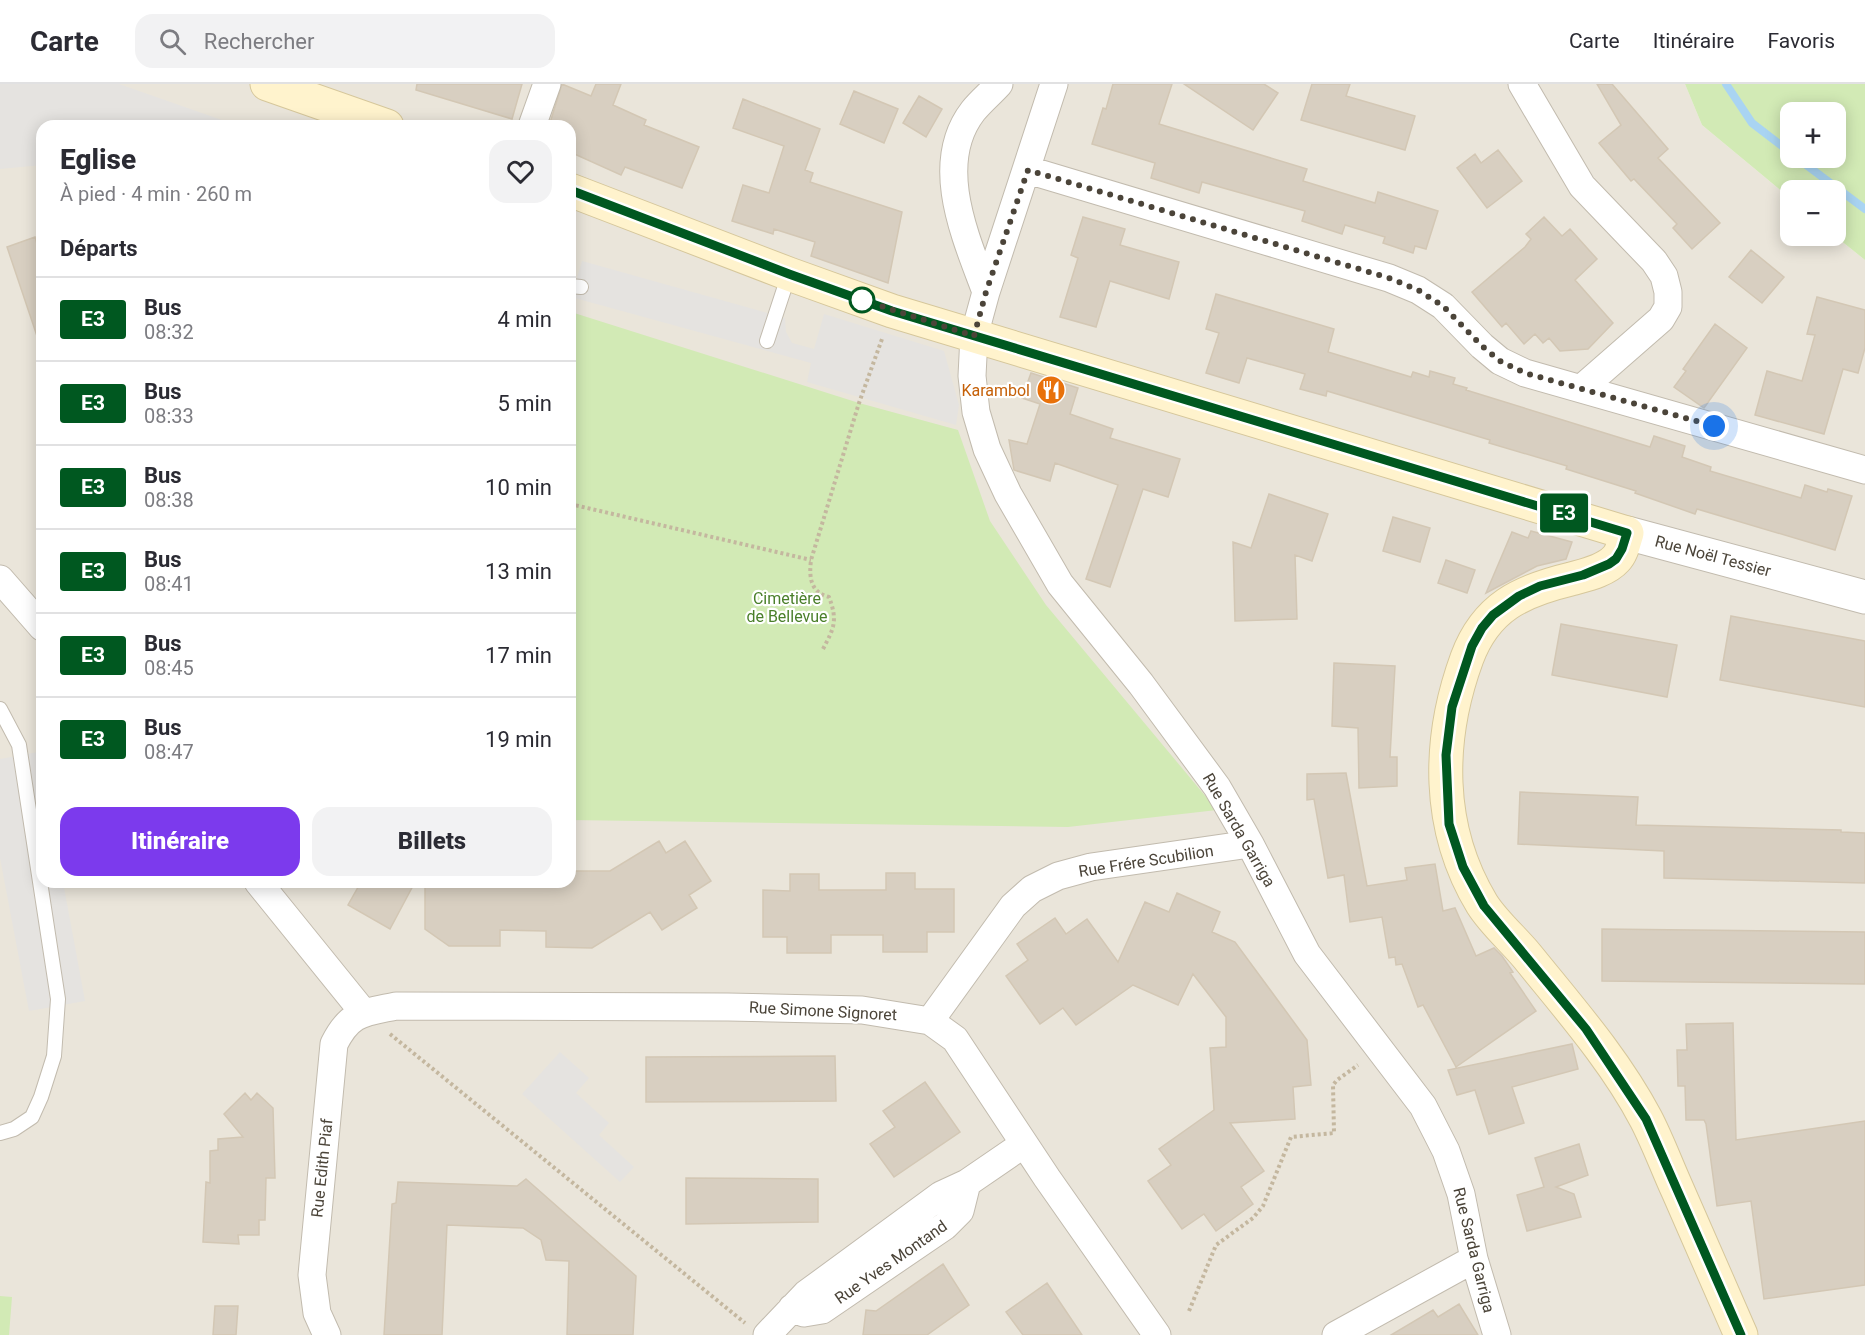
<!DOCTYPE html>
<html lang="fr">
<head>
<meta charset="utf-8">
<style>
	:root { --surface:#fff; --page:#f2f2f3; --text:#2b2b33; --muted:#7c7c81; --line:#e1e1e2; --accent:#7c3aed }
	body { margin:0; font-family:Roboto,sans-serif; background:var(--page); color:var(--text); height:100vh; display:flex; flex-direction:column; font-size:22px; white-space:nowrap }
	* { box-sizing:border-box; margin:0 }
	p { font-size:20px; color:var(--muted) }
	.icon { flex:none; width:33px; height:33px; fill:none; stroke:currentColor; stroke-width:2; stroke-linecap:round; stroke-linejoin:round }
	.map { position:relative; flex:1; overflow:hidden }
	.details { position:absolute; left:36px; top:36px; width:540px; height:768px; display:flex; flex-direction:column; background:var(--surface); border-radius:18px; box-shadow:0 3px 15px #0003 }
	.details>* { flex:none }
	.badge { padding:0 12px; border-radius:4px; font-size:21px; line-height:39px }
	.tools { position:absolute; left:1780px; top:18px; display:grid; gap:12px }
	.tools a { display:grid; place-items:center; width:66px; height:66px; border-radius:12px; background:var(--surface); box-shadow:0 3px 15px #0003; font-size:30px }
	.you { position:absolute; width:30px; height:30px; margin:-15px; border:4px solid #fff; border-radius:50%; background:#1a73e8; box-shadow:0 0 0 9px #1a73e833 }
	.map>.badge { position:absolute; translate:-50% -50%; box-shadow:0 0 0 3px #fff }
	h2 { padding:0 24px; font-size:22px; line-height:54px }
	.round { display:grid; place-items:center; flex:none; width:63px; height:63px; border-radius:18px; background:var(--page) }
	.headline { display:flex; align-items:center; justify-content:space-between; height:102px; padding:0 24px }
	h1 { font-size:28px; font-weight:800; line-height:45px }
	.cta { display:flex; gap:12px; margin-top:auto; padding:12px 24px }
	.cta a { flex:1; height:69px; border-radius:18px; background:var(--accent); color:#fff; font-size:24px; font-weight:800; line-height:69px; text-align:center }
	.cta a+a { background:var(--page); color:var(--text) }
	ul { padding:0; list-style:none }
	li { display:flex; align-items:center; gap:18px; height:84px; padding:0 24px; border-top:2px solid var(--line) }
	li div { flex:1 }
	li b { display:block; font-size:22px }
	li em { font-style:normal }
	li .badge { min-width:66px; font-weight:700; text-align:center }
	header { display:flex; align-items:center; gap:36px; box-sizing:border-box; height:84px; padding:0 30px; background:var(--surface); border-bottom:2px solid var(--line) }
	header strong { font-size:28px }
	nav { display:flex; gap:33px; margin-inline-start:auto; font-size:21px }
	.search { width:420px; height:54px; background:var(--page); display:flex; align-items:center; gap:15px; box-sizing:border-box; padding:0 21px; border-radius:18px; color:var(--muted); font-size:22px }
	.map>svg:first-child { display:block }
</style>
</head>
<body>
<header>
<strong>Carte</strong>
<div class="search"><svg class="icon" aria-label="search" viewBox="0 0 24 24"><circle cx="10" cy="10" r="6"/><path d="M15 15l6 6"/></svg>Rechercher</div>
<nav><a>Carte</a><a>Itinéraire</a><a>Favoris</a></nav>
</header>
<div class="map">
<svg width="1865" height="1251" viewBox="0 0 1865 1251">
	<rect width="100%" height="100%" fill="#f6f3ec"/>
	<path fill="#eae5da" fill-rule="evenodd" d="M 0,0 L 1685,0 L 1702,41 L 1791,115 L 1791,152 L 1835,152 L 1865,176 L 1865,1251 L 0,1251 ZM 42,42 L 570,42 L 570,798 L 42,798 Z"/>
	<path fill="#d2eab5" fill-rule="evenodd" d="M 1685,0 L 1865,0 L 1865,176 L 1835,152 L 1836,106 L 1791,106 L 1791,115 L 1702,41 ZM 1791,28 L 1836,28 L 1836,74 L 1791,74 Z
		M 571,228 L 859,319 L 958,346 L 990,437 L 1046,521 L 1217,726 L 1068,743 L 570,736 Z
		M 0,1212 L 12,1213 L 9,1251 L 0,1251 Z"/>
	<path fill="#e5e3e0" d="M 0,0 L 119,0 L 239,42 L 42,42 L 42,81 L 0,85 Z
		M 582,177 L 785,234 L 786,248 L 792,259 L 814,265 L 824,230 L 944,267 L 959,321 L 956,341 L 807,298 L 811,279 L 571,213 Z
		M 38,668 L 42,687 L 42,798 L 63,798 L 85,917 L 29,927 L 0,774 L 0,675 Z
		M 560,968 L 589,994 L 576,1009 L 609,1039 L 599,1051 L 634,1083 L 620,1098 L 522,1010 Z"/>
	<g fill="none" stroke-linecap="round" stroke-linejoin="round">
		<path stroke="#a9d4f2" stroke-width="8" d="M 1726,0 L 1752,39 L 1791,69
			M 1797,74 L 1865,125"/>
	</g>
	<path fill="#d8cfc1" stroke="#d3c7b4" stroke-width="1.5" d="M 417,0 L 522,0 L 512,35 L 416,6 Z
		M 562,0 L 591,12 L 596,0 L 621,0 L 613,21 L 646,36 L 644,41 L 699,63 L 682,104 L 625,83 L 621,91 L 570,68 L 570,42 L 549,42 Z
		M 1113,0 L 1172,0 L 1159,40 L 1307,85 L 1303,97 L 1375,119 L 1378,108 L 1438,127 L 1426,165 L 1415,162 L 1413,169 L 1383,159 L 1385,153 L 1345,141 L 1342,150 L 1302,137 L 1305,127 L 1202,98 L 1199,109 L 1151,94 L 1155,79 L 1092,60 L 1103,24 L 1106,25 Z
		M 1184,0 L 1264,0 L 1278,9 L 1253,46 Z
		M 1312,0 L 1350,0 L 1346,12 L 1415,32 L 1405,66 L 1301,36 Z
		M 1597,0 L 1612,0 L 1668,65 L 1658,74 L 1720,139 L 1692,165 L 1673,144 L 1677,140 L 1634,95 L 1631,97 L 1599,59 L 1621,41 Z
		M 854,7 L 898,25 L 884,59 L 840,40 Z
		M 919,12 L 942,25 L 926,53 L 903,39 Z
		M 743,15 L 820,45 L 805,86 L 813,89 L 810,98 L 902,128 L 888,199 L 811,172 L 815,158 L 774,145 L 773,150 L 732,137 L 743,101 L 769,109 L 784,62 L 733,44 Z
		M 1498,66 L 1522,97 L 1487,124 L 1457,84 L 1475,70 L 1481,79 Z
		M 1083,133 L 1125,145 L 1120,161 L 1179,178 L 1169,215 L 1110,197 L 1096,243 L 1060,233 L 1078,174 L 1071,171 Z
		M 1544,133 L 1562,152 L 1570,145 L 1597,175 L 1575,196 L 1613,239 L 1588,265 L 1560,267 L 1549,254 L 1543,259 L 1535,250 L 1524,260 L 1506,239 L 1502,243 L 1472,208 L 1525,163 L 1531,155 L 1526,150 Z
		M 35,153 L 37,160 L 42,158 L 42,255 L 38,255 L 7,163 Z
		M 1751,166 L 1784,193 L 1762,219 L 1729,193 Z
		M 1216,210 L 1334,245 L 1328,268 L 1411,293 L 1413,288 L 1429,293 L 1430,287 L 1455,294 L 1453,300 L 1467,304 L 1466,306 L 1650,363 L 1654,352 L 1685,362 L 1682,373 L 1711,383 L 1710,387 L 1801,414 L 1805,401 L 1827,408 L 1828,405 L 1852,412 L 1835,466 L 1697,425 L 1695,430 L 1635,409 L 1636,407 L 1566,385 L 1567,382 L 1489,359 L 1490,356 L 1327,307 L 1326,312 L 1300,305 L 1305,290 L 1247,274 L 1239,299 L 1206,289 L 1219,249 L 1206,245 Z
		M 1817,213 L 1865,226 L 1865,264 L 1858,289 L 1843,285 L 1824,350 L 1755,331 L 1767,287 L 1802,297 L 1815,251 L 1807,250 Z
		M 1715,240 L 1747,264 L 1704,324 L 1674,303 L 1686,287 L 1683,285 Z
		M 1031,289 L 1078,304 L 1070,330 L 1113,345 L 1110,354 L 1180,375 L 1168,413 L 1143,405 L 1110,503 L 1086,495 L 1118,401 L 1055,379 L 1050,397 L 1014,386 L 1009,356 L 1027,360 L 1040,320 L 1022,314 Z
		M 1269,410 L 1328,430 L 1312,477 L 1295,471 L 1297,535 L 1235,537 L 1233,458 L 1251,464 Z
		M 1393,433 L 1430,444 L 1420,478 L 1383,467 Z
		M 1531,447 L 1572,458 L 1566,475 L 1537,482 L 1486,509 L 1512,448 L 1528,454 Z
		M 1446,476 L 1475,486 L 1467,509 L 1438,499 Z
		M 1731,532 L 1865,557 L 1865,623 L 1720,596 Z
		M 1561,540 L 1677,561 L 1667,613 L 1552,591 Z
		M 1334,579 L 1395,582 L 1390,673 L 1397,673 L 1397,702 L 1359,704 L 1358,644 L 1332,642 Z
		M 1346,689 L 1367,802 L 1407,796 L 1405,784 L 1435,780 L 1443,827 L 1455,824 L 1476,872 L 1494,864 L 1502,872 L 1513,888 L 1510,889 L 1536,927 L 1456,983 L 1423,921 L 1418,923 L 1402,880 L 1396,881 L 1395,873 L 1389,874 L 1382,833 L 1350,838 L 1344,791 L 1328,794 L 1314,715 L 1307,716 L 1307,690 Z
		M 1520,708 L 1638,713 L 1636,741 L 1841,746 L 1841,748 L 1865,749 L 1865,799 L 1664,794 L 1664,767 L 1518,760 Z
		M 659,757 L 666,769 L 685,757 L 711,797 L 689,811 L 697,824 L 662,846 L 650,828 L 592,864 L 546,863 L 546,847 L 500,846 L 500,862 L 449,862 L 425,845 L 425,800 L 496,798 L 496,801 L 551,801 L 551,798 L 570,798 L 570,787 L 610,787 Z
		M 886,789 L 915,789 L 915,805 L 954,805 L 954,848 L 927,848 L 927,868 L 883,868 L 883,851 L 831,851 L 831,869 L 787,869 L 787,853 L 763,853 L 763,806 L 790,807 L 790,790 L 819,790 L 819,806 L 886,806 Z
		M 361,798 L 415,798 L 390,845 L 348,821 Z
		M 1177,809 L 1220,828 L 1212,848 L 1235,858 L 1307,956 L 1311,1001 L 1293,1003 L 1295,1035 L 1230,1039 L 1264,1087 L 1241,1103 L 1253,1120 L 1216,1147 L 1204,1130 L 1182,1145 L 1148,1097 L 1171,1081 L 1159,1065 L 1214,1026 L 1210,964 L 1226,963 L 1226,933 L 1193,890 L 1178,921 L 1133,901 L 1076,941 L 1063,924 L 1040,940 L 1006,892 L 1028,876 L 1017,860 L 1055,834 L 1066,850 L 1087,835 L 1118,878 L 1145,818 L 1169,828 Z
		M 1602,845 L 1865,848 L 1865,900 L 1602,897 Z
		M 1733,939 L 1736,1056 L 1865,1037 L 1865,1201 L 1764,1215 L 1751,1117 L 1717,1122 L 1706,1040 L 1704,1036 L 1686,1036 L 1685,1002 L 1678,1002 L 1677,966 L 1687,966 L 1686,940 Z
		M 1572,960 L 1578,985 L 1512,1003 L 1524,1039 L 1489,1050 L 1475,1006 L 1457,1011 L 1448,986 Z
		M 835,972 L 836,1017 L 646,1018 L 646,973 Z
		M 925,998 L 960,1048 L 894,1093 L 870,1060 L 895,1043 L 883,1027 Z
		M 245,1009 L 251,1016 L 257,1009 L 273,1024 L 275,1094 L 266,1094 L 265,1136 L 259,1136 L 259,1151 L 238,1151 L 239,1160 L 203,1158 L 206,1098 L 210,1099 L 210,1067 L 218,1066 L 218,1055 L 243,1053 L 224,1030 Z
		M 1579,1060 L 1588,1091 L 1556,1103 L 1574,1110 L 1581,1133 L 1527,1147 L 1517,1111 L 1544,1103 L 1535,1074 Z
		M 686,1094 L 818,1095 L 818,1138 L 686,1140 Z
		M 526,1095 L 636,1192 L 633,1251 L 567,1251 L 569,1177 L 546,1176 L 541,1156 L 523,1144 L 447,1141 L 442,1251 L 384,1251 L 392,1120 L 396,1119 L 398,1098 L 517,1102 Z
		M 943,1180 L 969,1221 L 927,1251 L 863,1251 L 866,1226 L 876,1227 Z
		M 1047,1199 L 1082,1251 L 1023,1251 L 1006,1228 Z
		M 1459,1220 L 1478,1251 L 1391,1251 L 1433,1226 L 1438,1233 Z
		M 215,1222 L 238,1222 L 236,1251 L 213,1251 Z"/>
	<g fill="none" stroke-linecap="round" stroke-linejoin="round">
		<g stroke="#c2bbae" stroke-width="16">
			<path id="service" d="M 570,202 L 581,203
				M 767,257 L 789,190
				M 0,625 L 19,661 L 58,915 L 54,972 L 41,1013 L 32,1033 L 14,1045 L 0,1049"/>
		</g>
		<g stroke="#c2bbae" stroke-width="29">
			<path id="minor" d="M 1054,0 L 986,208 L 974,252 L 972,292 L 976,328 L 987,365 L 1008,410 L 1060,500 L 1141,600 L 1217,703 L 1250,760 L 1307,870 L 1423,1022 L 1446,1067 L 1461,1110 L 1474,1175 L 1497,1251
				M 1522,0 L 1582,102 L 1654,177 L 1664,192 L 1668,208 L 1668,223 L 1661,235 L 1582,304
				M 532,42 L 547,0
				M 1028,86 L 1389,194 L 1418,206 L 1443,222 L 1482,262 L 1500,277 L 1525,289 L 1865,386
				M 986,208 C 966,154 932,80 973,27 C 981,17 991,9 999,0
				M 0,495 L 42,543
				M 258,798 L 364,929
				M 930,937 L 1013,822 L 1032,805 L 1058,792 L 1091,783 L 1250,760
				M 792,1224 L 804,1229 L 822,1226 L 945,1142 L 960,1127 L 967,1099
				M 327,1251 L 317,1229 L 312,1191 L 334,960 C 350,928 363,929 396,922 L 728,923 L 862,926 L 930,937 L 955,955 L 1047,1094 L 1157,1251
				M 767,1251 L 806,1210 L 941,1111 L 967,1099 L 1024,1060
				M 1336,1251 L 1474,1175"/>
		</g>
		<g stroke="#c2bbae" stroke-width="35">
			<path id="tertiary" d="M 1627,449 L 1865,513"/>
		</g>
		<g stroke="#d6c79b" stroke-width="35">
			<path id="secondary" d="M 267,0 L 387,42
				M 570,106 L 789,190 L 892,227 L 1627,449 C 1624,458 1622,469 1616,475 C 1605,487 1585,491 1571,495 C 1521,507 1486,523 1467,574 C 1437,656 1436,744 1482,820 C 1494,839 1513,855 1527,872 C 1569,924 1615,976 1646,1035 C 1658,1058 1667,1083 1678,1107 C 1699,1155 1720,1203 1741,1251"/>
		</g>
		<path stroke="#c4b79f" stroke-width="4" stroke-dasharray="3 3" stroke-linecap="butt" d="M 570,420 L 811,476
			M 823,565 C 834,544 838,537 829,513 C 810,508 809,493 811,476 L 859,319 L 882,255
			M 390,950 L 745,1239
			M 1189,1227 L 1216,1161 L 1253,1134 L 1263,1122 L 1291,1053 L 1334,1049 L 1333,1001 L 1337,996 L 1358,981"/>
		<use href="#service" stroke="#fff" stroke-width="14"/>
		<use href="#minor" stroke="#fff" stroke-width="27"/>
		<use href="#tertiary" stroke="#fff" stroke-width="33"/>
		<use href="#secondary" stroke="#fff3cd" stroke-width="33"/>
	</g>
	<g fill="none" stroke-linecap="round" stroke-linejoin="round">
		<g stroke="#fff" stroke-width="14">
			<path id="line" d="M 570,106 L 789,190 L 892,227 L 1627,449 L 1622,465 L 1616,475 L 1609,480 L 1583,491 L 1540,502 L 1519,512 L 1493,531 L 1482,544 L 1472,562 L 1452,623 L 1446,671 L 1449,740 L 1463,783 L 1484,822 L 1586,945 L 1646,1035 L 1741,1251"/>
		</g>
		<use href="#line" stroke="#005820" stroke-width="9"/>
		<path stroke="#4b4439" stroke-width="6" stroke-dasharray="0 10.8" d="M 862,216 L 974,252 L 986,208 L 1028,86 L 1389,194 L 1418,206 L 1443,222 L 1482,262 L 1500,277 L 1525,289 L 1714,342"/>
	</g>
	<defs>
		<g id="restaurant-disc" transform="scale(1.5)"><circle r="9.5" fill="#e8710a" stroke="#fff"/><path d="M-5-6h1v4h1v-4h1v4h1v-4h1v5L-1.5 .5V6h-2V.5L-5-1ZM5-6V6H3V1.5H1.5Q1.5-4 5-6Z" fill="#fff"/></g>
	</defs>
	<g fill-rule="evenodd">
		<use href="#restaurant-disc" x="1051" y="306"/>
	</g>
	<circle fill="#fff" stroke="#005820" stroke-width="3" cx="862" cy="216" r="12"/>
	<g text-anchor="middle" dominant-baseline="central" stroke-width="4.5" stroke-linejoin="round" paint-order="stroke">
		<g font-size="16" fill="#c56008" stroke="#fff" text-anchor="end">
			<text x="1030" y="306">Karambol</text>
		</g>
		<g font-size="16" fill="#4b4439" stroke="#fff">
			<text transform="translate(1713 472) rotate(15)">Rue Noël Tessier</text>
			<text transform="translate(1239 746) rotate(60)">Rue Sarda Garriga</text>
			<text transform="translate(1146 777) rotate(-9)">Rue Frére Scubilion</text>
			<text transform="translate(823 927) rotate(3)">Rue Simone Signoret</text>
			<text transform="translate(322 1084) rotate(-84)">Rue Edith Piaf</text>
			<text transform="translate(1474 1166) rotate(76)">Rue Sarda Garriga</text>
			<text transform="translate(891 1178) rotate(-35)">Rue Yves Montand</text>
		</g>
		<g font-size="16" fill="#4a7f2a" stroke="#fff">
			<text x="787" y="514">Cimetière<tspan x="787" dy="18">de Bellevue</tspan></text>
		</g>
	</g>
</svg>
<div class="tools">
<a>+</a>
<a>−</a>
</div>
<div class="you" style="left:1714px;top:342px"></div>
<b class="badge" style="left:1564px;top:429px;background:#005820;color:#fff">E3</b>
<section class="details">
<div class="headline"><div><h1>Eglise</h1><p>À pied · 4 min · 260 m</p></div><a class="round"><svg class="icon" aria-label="heart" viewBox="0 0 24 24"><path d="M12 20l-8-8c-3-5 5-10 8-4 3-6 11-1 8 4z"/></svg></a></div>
<h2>Départs</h2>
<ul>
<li><span class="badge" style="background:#005820;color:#fff">E3</span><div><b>Bus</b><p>08:32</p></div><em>4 min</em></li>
<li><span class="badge" style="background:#005820;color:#fff">E3</span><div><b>Bus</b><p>08:33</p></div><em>5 min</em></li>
<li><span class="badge" style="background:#005820;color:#fff">E3</span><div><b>Bus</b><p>08:38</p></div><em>10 min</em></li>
<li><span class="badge" style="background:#005820;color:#fff">E3</span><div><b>Bus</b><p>08:41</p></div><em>13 min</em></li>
<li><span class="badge" style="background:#005820;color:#fff">E3</span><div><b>Bus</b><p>08:45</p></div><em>17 min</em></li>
<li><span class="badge" style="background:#005820;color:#fff">E3</span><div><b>Bus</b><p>08:47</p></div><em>19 min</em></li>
</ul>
<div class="cta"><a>Itinéraire</a><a>Billets</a></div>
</section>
</div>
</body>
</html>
